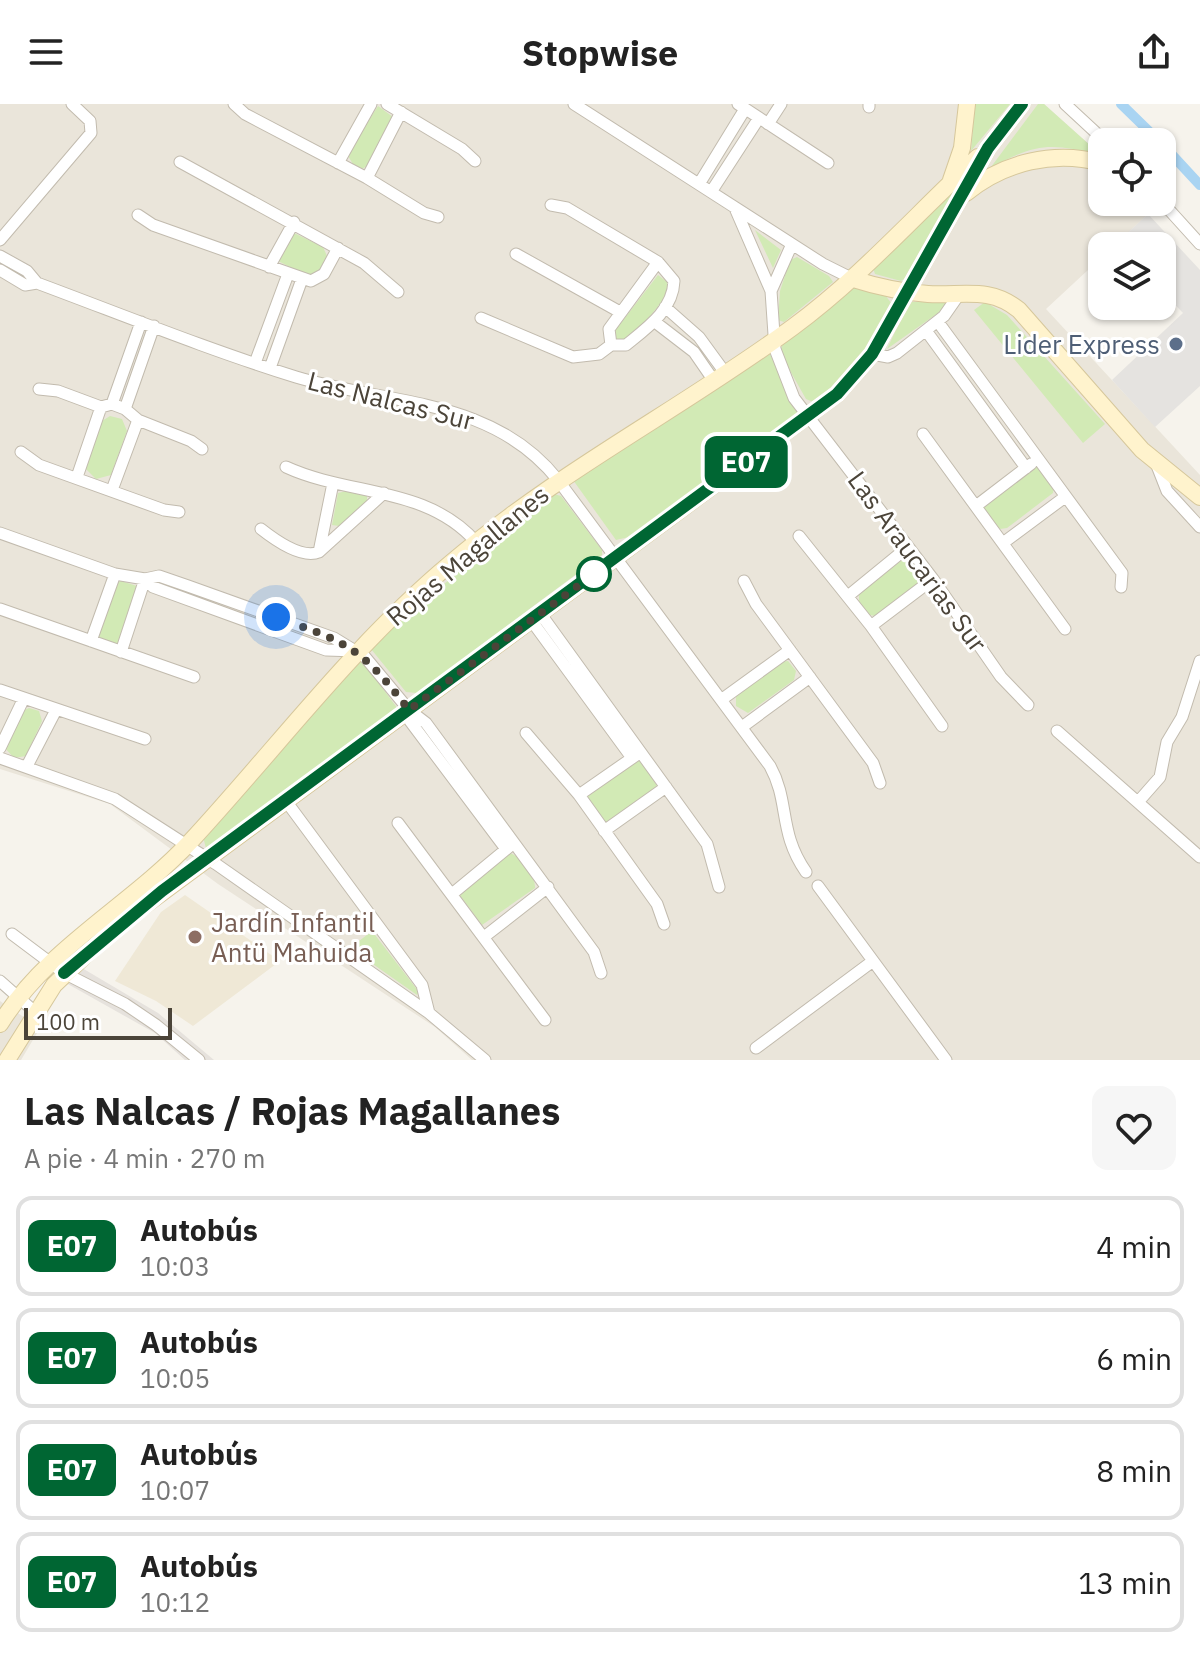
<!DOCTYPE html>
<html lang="es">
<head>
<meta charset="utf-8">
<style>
	:root { --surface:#fff; --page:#f6f6f6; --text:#222; --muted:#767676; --line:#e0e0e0 }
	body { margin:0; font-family:"IBM Plex Sans",sans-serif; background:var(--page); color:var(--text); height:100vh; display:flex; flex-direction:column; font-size:30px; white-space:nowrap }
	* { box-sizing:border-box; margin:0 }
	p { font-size:26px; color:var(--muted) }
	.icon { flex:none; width:44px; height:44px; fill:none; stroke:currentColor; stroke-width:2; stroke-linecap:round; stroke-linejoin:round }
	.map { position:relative; height:956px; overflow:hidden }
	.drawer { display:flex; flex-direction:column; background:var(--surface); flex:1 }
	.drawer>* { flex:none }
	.badge { padding:0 16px; border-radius:12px; font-size:28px; line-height:52px }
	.fabs { position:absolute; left:1088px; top:24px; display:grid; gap:16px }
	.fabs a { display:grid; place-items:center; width:88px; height:88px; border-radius:16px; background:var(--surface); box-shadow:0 2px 6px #0004; font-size:40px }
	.scale { position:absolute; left:24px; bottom:20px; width:148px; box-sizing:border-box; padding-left:8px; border:4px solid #4b4439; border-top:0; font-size:22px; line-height:28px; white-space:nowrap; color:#4b4439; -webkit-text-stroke:6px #fff; paint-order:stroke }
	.you { position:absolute; width:40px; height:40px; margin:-20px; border:6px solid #fff; border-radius:50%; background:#1a73e8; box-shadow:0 0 0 12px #1a73e833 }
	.map>.badge { position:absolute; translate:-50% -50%; box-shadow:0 0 0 4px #fff }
	.round { display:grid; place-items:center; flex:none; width:84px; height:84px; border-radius:16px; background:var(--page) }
	.summary { display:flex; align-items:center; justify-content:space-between; height:136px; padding:0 24px }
	h1 { font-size:38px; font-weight:700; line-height:60px }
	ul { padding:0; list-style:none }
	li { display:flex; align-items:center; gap:24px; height:100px; margin:0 16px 12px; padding:0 8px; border:4px solid var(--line); border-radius:16px }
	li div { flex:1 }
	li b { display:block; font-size:30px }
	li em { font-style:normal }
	li .badge { min-width:88px; font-weight:700; text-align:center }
	header { display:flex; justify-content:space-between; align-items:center; height:104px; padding:0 24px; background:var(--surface); font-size:36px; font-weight:700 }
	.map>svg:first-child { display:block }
</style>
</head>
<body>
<header><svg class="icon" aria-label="menu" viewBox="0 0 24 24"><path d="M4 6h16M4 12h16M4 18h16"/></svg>Stopwise<svg class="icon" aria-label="share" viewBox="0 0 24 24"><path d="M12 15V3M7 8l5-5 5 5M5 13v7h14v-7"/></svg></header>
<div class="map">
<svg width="1200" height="956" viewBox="0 0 1200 956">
	<rect width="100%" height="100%" fill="#f6f3ec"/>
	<path fill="#eae5da" d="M 0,0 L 1044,0 L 1102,52 L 1102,98 L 1138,98 L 1148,110 L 1114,142 L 1102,142 L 1102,153 L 1046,205 L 1200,371 L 1200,956 L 472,956 L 435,923 L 218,780 L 110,700 L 0,665 Z
		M 0,897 L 40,924 L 21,956 L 0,956 Z"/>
	<path fill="#e6e2dd" d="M 82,864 L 158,909 L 214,956 L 185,956 L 155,929 L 66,879 Z"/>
	<path fill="#efe8d6" d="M 185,791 L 280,857 L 193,922 L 156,897 L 115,877 L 161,808 Z"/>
	<path fill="#d2eab5" d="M 975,0 L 1010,0 L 971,47 Z
		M 1038,0 L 1044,0 L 1101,51 C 1049,39 1039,39 991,63 Z
		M 378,2 L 393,13 L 367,62 L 362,65 L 354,62 L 347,50 Z
		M 968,68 L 905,174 L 901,177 L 875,170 L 873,164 Z
		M 755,126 L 781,146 L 773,164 Z
		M 294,129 L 323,143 L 327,152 L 322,166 L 310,173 L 278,157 Z
		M 797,153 L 829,172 L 833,178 L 784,218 L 778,216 L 780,187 L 790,156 Z
		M 658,171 L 667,178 L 668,190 L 642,222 L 620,240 L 610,233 Z
		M 856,181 L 885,191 L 892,200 C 874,239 849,273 813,298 L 806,295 L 780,249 L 783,239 Z
		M 909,198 L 948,198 L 948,202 L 887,245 Z
		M 985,198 L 1007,211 L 1105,320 L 1083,339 L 974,206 Z
		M 770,250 L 797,309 L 629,433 L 616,436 L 573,376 Z
		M 110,312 L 122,315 L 127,327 L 111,371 L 96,375 L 85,364 L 102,317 Z
		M 1034,358 L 1054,384 L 1053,389 L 1007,424 L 1000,425 L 982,404 Z
		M 346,387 L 367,391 L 367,397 L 339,422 L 332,421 L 338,389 Z
		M 554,390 L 561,392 L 602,446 L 602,451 L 417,589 L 406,588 L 371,545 L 372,539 Z
		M 907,452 L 922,470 L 922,478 L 875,512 L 870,511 L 859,498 L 859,490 Z
		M 121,477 L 137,482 L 119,539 L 102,541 L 96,530 L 116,479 Z
		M 361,555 L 398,605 L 212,743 L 206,744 L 203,733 Z
		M 788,557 L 796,567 L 794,576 L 748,609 L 736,602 L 736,589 L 780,558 Z
		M 29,604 L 39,607 L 42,617 L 26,652 L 14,654 L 5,644 L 22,607 Z
		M 637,655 L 643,656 L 657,682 L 606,719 L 602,719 L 587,691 Z
		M 509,749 C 520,751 536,772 535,784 L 482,821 L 459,790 Z
		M 372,827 L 419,888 L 417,891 L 350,844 Z"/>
	<path fill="#e5e3e0" d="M 1148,110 L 1200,166 L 1200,282 L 1155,323 L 1112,276 L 1183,209 L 1162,187 L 1162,142 L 1121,142 L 1119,137 Z"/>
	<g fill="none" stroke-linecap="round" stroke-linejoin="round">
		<path stroke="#a9d4f2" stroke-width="10" d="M 1121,0 L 1160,38
			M 1162,40 L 1200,81"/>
		<g stroke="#c2bbae" stroke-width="13">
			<path id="street" d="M 234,0 L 245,10 L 367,74 L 424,109 L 438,113
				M 387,0 L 462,45 L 475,57
				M 574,0 L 823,160 L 853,175
				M 738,0 L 828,59
				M 1065,0 L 1106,38
				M 869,3 L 869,0
				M 768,20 L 781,0
				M 180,58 L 364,159 L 398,188
				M 338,59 L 371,0
				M 367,74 L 401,8
				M 699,80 L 745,5
				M 711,88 L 759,14
				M 1162,98 L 1200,140
				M 551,101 L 567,104 L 658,158 L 674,177 C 673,206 647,224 626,241 L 611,241
				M 735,104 L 771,187 L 775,245 L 794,294 L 933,475 L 1001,573 L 1028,601
				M 138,111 L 153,121 L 311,177 L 324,170 L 338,144
				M 0,136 L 91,29 L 90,17 L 72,0
				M 516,150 L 620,208
				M 0,152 L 27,167 L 37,179
				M 269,163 L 294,118
				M 0,166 L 25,181 L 37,179
				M 37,179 C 123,211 209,246 296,273 C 389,301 492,293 558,376 L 770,662 C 790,698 778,728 806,768
				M 771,187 L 792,140
				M 665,203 L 699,233 L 726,270
				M 481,214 L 573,253 L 599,250 L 611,241
				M 655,218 L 694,248 L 714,277
				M 938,218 L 1122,469 L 1121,483
				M 927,228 L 1026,364
				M 611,241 L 609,225 L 658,158
				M 872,250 L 888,253 L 897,249 L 944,212 L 960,189
				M 255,259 L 288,170
				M 270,264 L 302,175
				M 39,285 L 58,287 L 101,303 L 112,300 L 125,305 L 138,316 L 191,337 L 202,345
				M 112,300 L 141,218
				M 125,305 L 154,222
				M 923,330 L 1065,525
				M 21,348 L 39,361 L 164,406 L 179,408
				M 1156,359 L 1167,387 L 1200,423
				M 286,363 C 349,392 427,382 476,438
				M 77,373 L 101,303
				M 112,386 L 138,316
				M 976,402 L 1031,360
				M 261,425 C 275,436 302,455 319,448
				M 0,429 L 115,470 L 145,475 L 159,472 L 188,482 L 334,534 L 365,553 L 409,606 L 426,619 L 594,848 L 601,869
				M 799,432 L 871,522 L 942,622
				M 1003,439 L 1065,393
				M 319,448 L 384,389
				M 319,448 L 333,379
				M 145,475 L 153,483 L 326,546 L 357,547
				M 744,477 L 756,500 L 873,659 L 880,679
				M 848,492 L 908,443
				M 0,505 L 194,573
				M 540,509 L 707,740 L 719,783
				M 531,516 L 632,654
				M 871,522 L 933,475
				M 91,537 L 115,470
				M 121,548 L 145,475
				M 0,586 L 145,635
				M 721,596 L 790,546
				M 409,606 L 410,617 L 506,745
				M 742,623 L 810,573
				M 1057,627 L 1200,753
				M 526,629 L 579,691 L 657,800 L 664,820
				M 0,644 L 24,594
				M 0,654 L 115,695 L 216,760 L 429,909 L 485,956
				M 27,662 L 56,606
				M 579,691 L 638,650
				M 286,697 L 422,881 L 429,909
				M 1138,698 L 1160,673 L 1167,638 L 1182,613 L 1200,557
				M 398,719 L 545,916
				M 604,727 L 666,683
				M 818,782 L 946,956
				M 452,790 L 509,743
				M 12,830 L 64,869 L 125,900 L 156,921 L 199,956
				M 484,833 L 548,783
				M 0,877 L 35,908
				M 756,944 L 873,857"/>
		</g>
		<g stroke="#d6c79b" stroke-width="18">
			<path id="secondary" d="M 951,76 L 962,44 L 967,0
				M 966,89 C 1004,58 1054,46 1102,59
				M 853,175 C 878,183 902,188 928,190 C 963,192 990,182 1019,206 L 1142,346 L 1200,393
				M 0,920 C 48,843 129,803 190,738 C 277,644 352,542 451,459 C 560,366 680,306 793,223 C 861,173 916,110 978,53
				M 7,956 L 54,881 L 114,824 L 837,290 L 872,250 L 988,44 L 1022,0"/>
		</g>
		<use href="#street" stroke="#fff" stroke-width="11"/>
		<use href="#secondary" stroke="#fff3cd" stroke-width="16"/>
	</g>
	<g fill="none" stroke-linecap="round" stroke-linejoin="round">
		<g stroke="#fff" stroke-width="18">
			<path id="line" d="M 64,869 L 162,787 L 837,290 L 872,250 L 988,44 L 1022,0"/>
		</g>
		<use href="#line" stroke="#063" stroke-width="12"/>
		<path stroke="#4b4439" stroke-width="8" stroke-dasharray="0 14.4" d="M 276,513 C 348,539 361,543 409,606 L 594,470"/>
	</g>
	<circle fill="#5c6f8a" stroke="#fff" stroke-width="3" cx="1176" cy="240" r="8"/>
	<circle fill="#fff" stroke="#063" stroke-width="4" cx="594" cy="470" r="16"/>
	<circle fill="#8d6e63" stroke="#fff" stroke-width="3" cx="195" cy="833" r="8"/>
	<g text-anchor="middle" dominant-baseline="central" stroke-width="6" stroke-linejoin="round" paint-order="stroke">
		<g font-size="26" fill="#4e5e75" stroke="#fff" text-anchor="end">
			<text x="1160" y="240">Lider Express</text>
		</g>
		<g font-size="26" fill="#4b4439" stroke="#fff">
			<text transform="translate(391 296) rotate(14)">Las Nalcas Sur</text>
			<text transform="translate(467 451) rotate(-40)">Rojas Magallanes</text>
			<text transform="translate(918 457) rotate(54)">Las Araucarias Sur</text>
		</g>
		<g font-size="26" fill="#785e54" stroke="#fff" text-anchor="start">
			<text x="211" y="818">Jardín Infantil<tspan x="211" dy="30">Antü Mahuida</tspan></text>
		</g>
	</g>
</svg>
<div class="fabs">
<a><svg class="icon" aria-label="locate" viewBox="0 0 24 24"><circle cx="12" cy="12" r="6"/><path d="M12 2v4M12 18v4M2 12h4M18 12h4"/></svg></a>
<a><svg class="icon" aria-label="layers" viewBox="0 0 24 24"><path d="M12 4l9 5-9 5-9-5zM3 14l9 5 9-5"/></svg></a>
</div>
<div class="scale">100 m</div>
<div class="you" style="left:276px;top:513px"></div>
<b class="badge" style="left:746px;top:358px;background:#063;color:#fff">E07</b>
</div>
<section class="drawer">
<div class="summary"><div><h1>Las Nalcas / Rojas Magallanes</h1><p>A pie · 4 min · 270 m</p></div><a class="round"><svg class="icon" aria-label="heart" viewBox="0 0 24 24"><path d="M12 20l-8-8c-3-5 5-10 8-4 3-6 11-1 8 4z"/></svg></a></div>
<ul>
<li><span class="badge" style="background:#063;color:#fff">E07</span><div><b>Autobús</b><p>10:03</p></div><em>4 min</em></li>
<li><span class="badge" style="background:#063;color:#fff">E07</span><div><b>Autobús</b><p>10:05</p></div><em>6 min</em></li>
<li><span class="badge" style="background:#063;color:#fff">E07</span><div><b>Autobús</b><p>10:07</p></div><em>8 min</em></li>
<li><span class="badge" style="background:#063;color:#fff">E07</span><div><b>Autobús</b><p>10:12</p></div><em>13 min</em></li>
</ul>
</section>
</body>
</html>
